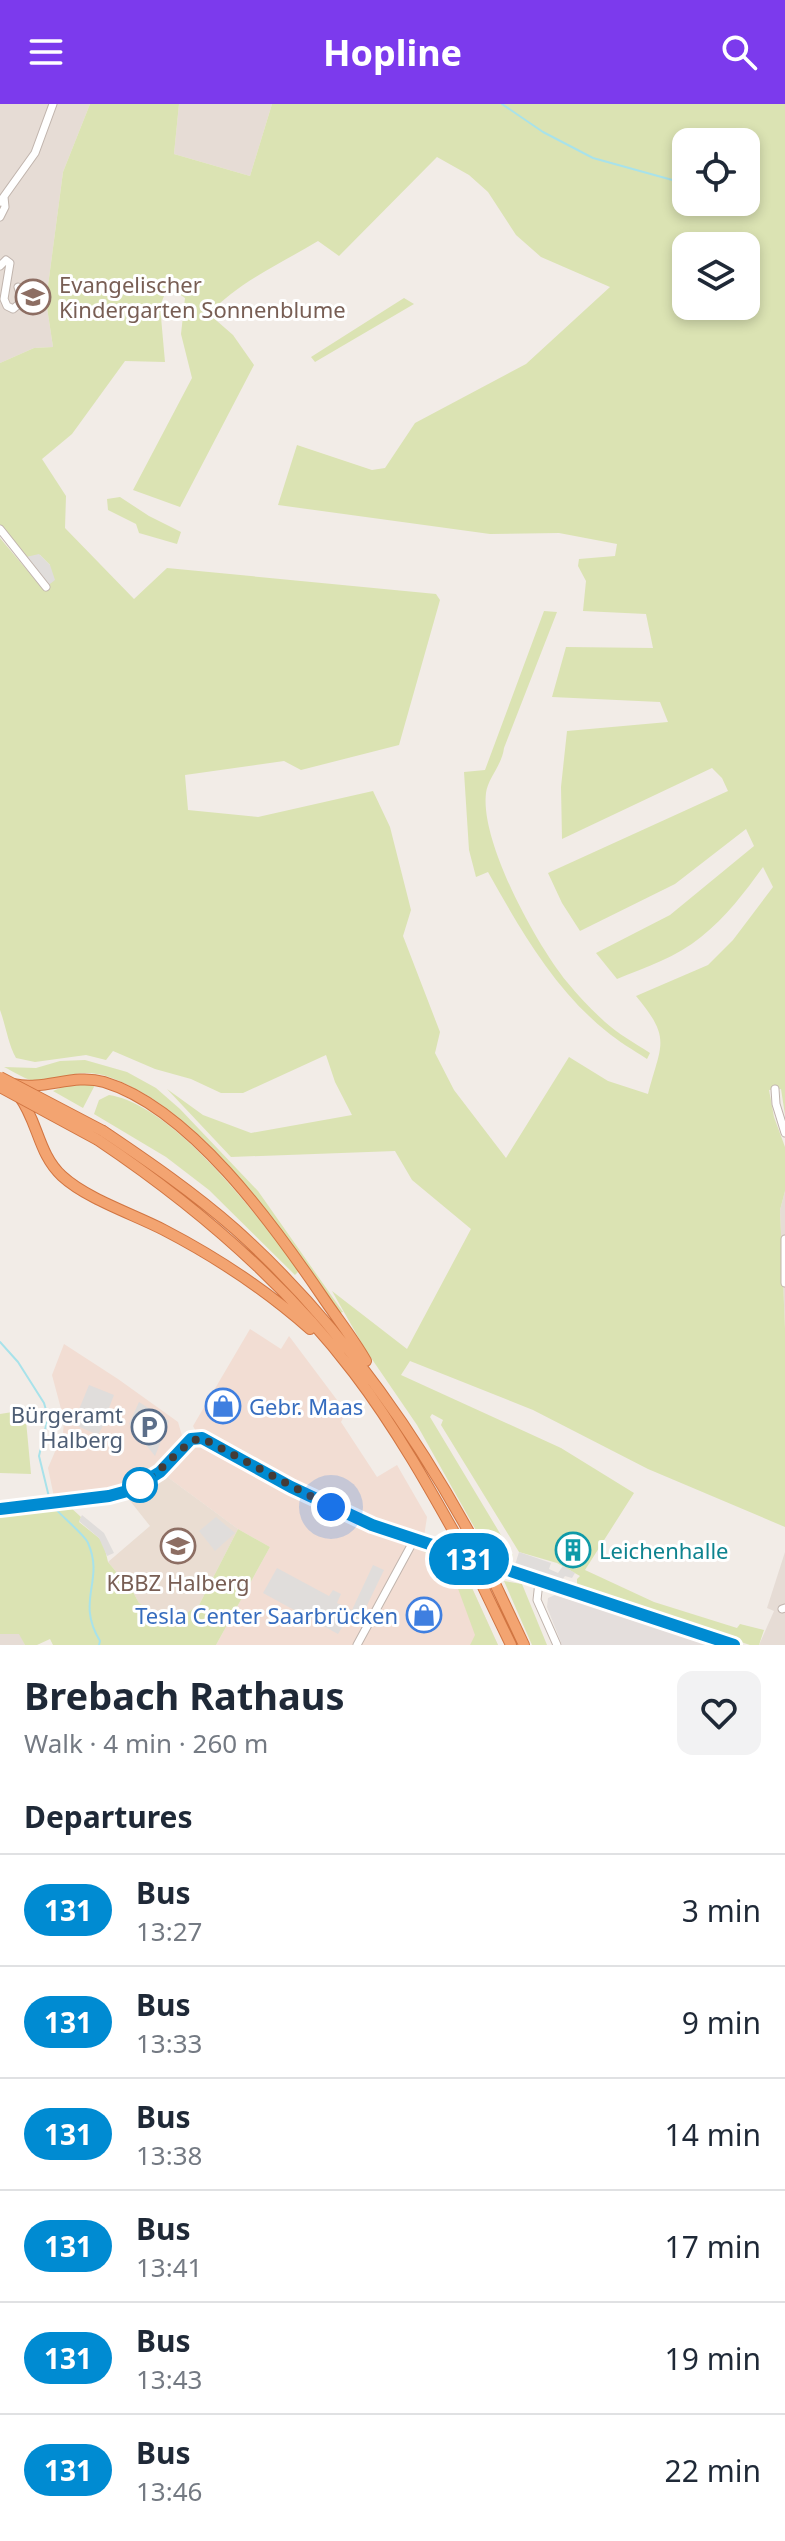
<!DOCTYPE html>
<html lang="en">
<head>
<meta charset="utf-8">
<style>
	:root { --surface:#fff; --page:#f2f2f3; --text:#1f2937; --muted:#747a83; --line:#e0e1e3; --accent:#7c3aed }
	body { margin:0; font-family:"Noto Sans",sans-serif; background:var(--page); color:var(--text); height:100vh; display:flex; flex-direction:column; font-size:30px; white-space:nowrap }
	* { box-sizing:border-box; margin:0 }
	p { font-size:26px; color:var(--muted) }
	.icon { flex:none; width:44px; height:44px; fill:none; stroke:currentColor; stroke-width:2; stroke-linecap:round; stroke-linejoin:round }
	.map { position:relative; height:1541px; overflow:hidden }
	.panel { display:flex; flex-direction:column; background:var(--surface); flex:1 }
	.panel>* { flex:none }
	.badge { padding:0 16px; border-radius:26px; font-size:28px; line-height:52px }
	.fabs { position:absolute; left:672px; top:24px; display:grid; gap:16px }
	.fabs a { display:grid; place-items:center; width:88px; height:88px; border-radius:16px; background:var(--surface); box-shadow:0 4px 12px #0003; font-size:40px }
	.you { position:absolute; width:40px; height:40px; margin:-20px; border:6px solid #fff; border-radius:50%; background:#1a73e8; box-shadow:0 0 0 12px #1a73e833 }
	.map>.badge { position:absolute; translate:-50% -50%; box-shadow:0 0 0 4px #fff }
	h2 { padding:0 24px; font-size:30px; line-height:72px }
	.round { display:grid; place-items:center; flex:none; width:84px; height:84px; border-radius:16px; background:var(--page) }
	.overview { display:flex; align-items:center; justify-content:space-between; height:136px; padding:0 24px }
	h1 { font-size:38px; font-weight:700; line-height:60px }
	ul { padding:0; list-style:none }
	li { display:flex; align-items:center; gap:24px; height:112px; padding:0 24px; border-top:2px solid var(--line) }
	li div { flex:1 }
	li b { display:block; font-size:30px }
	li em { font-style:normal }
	li .badge { min-width:88px; font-weight:700; text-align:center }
	header { display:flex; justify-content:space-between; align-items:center; height:104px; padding:0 24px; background:var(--accent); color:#fff; font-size:36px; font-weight:700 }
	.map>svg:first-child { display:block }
</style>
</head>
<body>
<header><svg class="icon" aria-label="menu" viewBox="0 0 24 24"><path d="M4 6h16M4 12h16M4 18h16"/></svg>Hopline<svg class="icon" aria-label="search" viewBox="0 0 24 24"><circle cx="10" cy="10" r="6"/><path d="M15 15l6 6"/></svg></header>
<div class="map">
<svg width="785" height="1541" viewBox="0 0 785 1541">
	<rect width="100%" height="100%" fill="#f2ece7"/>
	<path fill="#e6dcd5" d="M 0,0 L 90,0 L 63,68 L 46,197 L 53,243 L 34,244 L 0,259 Z
		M 179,0 L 272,0 L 250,72 L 174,50 Z
		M 785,1087 L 785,1224 L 780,1106 Z
		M 785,1448 L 785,1541 L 759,1541 L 774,1507 L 767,1504 Z
		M 0,1530 L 20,1530 L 25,1541 L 0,1541 Z"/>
	<path fill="#f2ddd3" d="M 250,1225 L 281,1245 L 289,1232 L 346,1308 L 341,1318 L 377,1373 L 397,1361 L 427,1413 L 422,1446 L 462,1462 L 498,1541 L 216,1541 L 270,1443 L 238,1425 L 166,1372 L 190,1343 L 200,1335 L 193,1322 Z
		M 64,1240 L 118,1275 L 178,1318 L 183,1335 L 159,1364 L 139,1377 L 108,1388 L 54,1393 L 48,1364 L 63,1329 L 64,1316 L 52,1271 Z"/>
	<path fill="#e4dedc" d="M 555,1491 L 571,1496 L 709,1541 L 562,1541 L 547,1503 L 548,1494 Z"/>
	<path fill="#eaddd2" d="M 166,1372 L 238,1425 L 199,1501 L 170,1520 L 139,1499 L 133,1488 L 108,1458 L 150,1422 L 127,1393 L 149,1384 Z"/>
	<path fill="#dbe3b3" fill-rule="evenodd" d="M 90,0 L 179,0 L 174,50 L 250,72 L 272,0 L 785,0 L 785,1011 L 781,985 L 769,986 L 774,1013 L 785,1043 L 785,1087 L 780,1106 L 785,1224 L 785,1423 L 648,1365 L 533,1306 L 410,1257 L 401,1271 L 561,1344 L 634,1389 L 585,1466 L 654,1498 L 737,1524 L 740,1520 L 764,1526 L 759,1541 L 750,1541 L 577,1484 L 577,1475 L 580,1472 L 557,1459 L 519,1448 L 441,1321 L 443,1316 L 432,1310 L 430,1313 L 513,1451 L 511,1458 L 505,1460 L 491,1453 L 417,1321 L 365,1245 L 332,1187 L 407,1245 L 471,1125 L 412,1076 L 395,1047 L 231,1053 L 167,985 L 203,1011 L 251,1029 L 352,1011 L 335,978 L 326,951 L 243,989 L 221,989 L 191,975 L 155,965 L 113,947 L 106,956 L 86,951 L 35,958 L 16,954 C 8,940 6,922 0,906 L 0,434 L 43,485 L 50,461 L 40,451 L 22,454 L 0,424 L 0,259 L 34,244 L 53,243 L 46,197 L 63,68 ZM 686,38 L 746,38 L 746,98 L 686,98 ZM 437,53 L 469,71 L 488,88 L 516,131 L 541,153 L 610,183 L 526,260 L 415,319 L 385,364 L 372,366 L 297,341 L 278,401 L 490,430 L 559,429 L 617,440 L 615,452 L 579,455 L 578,462 L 586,477 L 583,507 L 646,510 L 653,544 L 566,543 L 552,593 L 660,598 L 668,618 L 567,627 L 561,683 L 562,735 L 712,664 L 722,674 L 728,687 L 548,769 L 562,799 L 580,827 L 675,780 L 746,725 L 754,742 L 670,811 L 596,849 L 617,875 C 646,863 677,853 701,833 C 726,813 745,788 763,763 L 773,783 L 733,836 L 708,861 L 636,892 C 672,935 661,940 648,990 L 608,977 L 569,953 L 506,1054 L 454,986 L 435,949 L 440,928 L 403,832 L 411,806 L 390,723 L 373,687 L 258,713 L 188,706 L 185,671 L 284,657 L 301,666 L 399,641 L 440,496 L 436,490 L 167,464 L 134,495 L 65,424 L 66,392 L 42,355 L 72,330 L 125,257 L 165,258 L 160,202 L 168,182 L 185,194 L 181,230 L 192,274 L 133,386 L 180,403 L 254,261 L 233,231 L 209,210 C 238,178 282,159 318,137 L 339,152 ZM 686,142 L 746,142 L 746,202 L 686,202 Z
		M 404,194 L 414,200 L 315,258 L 311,253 Z
		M 120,393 L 149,412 L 181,428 L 177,440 L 139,429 L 136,420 L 108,406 L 107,395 Z
		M 544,507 L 557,508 L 504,644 C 502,661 488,674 486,689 C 480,738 536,840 567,878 C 578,892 592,906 605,918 C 618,930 635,939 650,949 L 647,955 C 633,946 618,937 606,927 C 554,885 520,825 488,768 L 476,773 L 469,746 L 464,668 L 485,666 Z
		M 85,956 L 127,968 L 156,984 L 180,1005 L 258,1087 L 343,1208 L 340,1209 C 283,1127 206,1008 109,973 C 80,963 65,975 37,977 C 27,977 13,967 4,963 L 36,964 L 60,957 Z
		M 70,980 L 95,981 L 83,1004 L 53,987 Z
		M 109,991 C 175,1001 261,1116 299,1167 L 295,1171 L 209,1086 L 166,1053 L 94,1010 L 99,996 Z
		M 25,1306 L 31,1370 L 0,1369 L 0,1310 Z
		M 69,1402 L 81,1413 L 79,1418 L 99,1434 L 104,1441 L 108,1458 L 133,1488 L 139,1499 L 170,1520 L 199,1501 L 238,1425 L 270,1443 L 216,1541 L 53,1541 L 50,1535 L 37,1541 L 25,1541 L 19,1530 L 0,1530 L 0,1411 Z
		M 422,1446 L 442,1453 L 446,1463 L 462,1462 L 498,1541 L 470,1541 L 475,1531 L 453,1471 Z
		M 504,1477 L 522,1480 L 547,1541 L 532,1541 Z"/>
	<path fill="#e0dddb" d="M 39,450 L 50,461 L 55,476 L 46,483 L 22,454 Z
		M 89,1281 L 114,1291 L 109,1304 L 120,1309 L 116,1318 L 107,1314 L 98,1331 L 73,1320 Z
		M 139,1298 L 169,1317 L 155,1352 L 129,1320 Z
		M 82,1411 L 104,1429 L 114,1449 L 107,1452 L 99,1434 L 79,1417 Z
		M 216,1413 L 235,1429 L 215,1447 L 199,1427 Z
		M 519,1448 L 551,1459 L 549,1465 L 558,1469 L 563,1462 L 575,1469 L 572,1474 L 565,1472 L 562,1476 L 515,1461 Z
		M 373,1461 L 384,1466 L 358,1520 L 346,1517 L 338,1530 L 263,1489 L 277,1464 L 329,1492 L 333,1486 L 341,1490 L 337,1499 L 352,1506 Z"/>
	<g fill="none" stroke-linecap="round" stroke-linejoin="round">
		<path stroke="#a8e2ea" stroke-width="2" d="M 502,0 L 543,28 L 593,54 L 676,77
			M 0,1238 L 18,1258 L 44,1299 L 48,1313 L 39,1352 L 49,1393
			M 54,1403 C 61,1412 85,1431 88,1439 C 105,1477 75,1496 100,1537 L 99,1541"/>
		<g stroke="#c0b4ad" stroke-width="9">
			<path id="minor" d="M 0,98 L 35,49 L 53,0
				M 0,113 L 5,103 L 4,93
				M 0,162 L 6,156 L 10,159 L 4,195 L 7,202 L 13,205 L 19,200 L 21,192 L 18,183
				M 0,425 L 46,483
				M 775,985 L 776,1000 L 785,1029
				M 785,1135 L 785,1179
				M 0,1405 L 109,1392 L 131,1386 L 160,1368 L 191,1335 L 202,1334 L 288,1381 L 372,1421 L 734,1541
				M 539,1478 L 537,1496 L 557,1541
				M 782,1505 L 785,1504
				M 357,1541 L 414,1436"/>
		</g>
		<g stroke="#d17542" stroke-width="12">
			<path id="highway" d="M 14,980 C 44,987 73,969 104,978 C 190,1004 273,1120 322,1192 C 336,1213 353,1234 366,1257
				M 19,992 C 38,1017 38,1050 62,1072 C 87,1095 133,1110 164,1126 C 216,1153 266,1186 310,1225
				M 103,1027 C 149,1058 194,1089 235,1125 C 339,1218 418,1331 483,1454
				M 98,1036 C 195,1101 283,1176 354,1269 C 396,1324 430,1385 464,1446
				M 472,1460 L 511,1541
				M 490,1469 L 524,1541"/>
		</g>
		<use href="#minor" stroke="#fff" stroke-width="7"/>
		<use href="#highway" stroke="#f3a471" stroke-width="10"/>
		<g stroke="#d17542" stroke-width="12" stroke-linecap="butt">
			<path id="highway-bridge" d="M 0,973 L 103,1027
				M 0,983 L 98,1036
				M 464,1446 L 472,1460
				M 483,1454 L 490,1469"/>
		</g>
		<use href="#highway-bridge" stroke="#f3a471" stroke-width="10"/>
	</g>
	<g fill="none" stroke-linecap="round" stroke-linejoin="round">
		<g stroke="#fff" stroke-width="18">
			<path id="line" d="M 0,1405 L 109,1392 L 131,1386 L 160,1368 L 191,1335 L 202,1334 L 291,1383 L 372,1421 L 734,1541"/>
		</g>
		<use href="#line" stroke="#008bd2" stroke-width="12"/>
		<path stroke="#443b36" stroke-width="8" stroke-dasharray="0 14.4" d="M 140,1381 C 159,1371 187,1334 202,1334 L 331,1403"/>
	</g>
	<defs>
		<g id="school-ring" transform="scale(1.8)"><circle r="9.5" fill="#fff" stroke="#8d6e63" stroke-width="1.5"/><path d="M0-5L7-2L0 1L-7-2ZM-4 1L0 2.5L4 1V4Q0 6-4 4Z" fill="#8d6e63"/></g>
		<g id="shop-ring" transform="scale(1.8)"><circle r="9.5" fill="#fff" stroke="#3f7fe0" stroke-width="1.5"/><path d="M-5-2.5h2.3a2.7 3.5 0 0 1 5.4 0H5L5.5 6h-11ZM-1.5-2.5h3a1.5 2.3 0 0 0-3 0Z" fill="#3f7fe0"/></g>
		<g id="parking-ring" transform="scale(1.8)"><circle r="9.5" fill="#fff" stroke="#5c6f8a" stroke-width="1.5"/><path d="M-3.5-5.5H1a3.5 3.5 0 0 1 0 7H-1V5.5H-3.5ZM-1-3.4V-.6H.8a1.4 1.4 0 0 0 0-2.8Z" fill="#5c6f8a"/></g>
		<g id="building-ring" transform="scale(1.8)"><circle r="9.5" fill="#fff" stroke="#0f9aa8" stroke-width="1.5"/><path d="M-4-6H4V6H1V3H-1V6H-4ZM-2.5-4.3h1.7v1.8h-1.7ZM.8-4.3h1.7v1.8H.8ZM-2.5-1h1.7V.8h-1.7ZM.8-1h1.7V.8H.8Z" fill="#0f9aa8"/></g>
	</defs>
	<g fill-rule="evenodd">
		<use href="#school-ring" x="33" y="193"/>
		<use href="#shop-ring" x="223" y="1302"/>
		<use href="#parking-ring" x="149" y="1323"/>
		<use href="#school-ring" x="178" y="1442"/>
		<use href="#building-ring" x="573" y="1446"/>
		<use href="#shop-ring" x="424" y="1511"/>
	</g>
	<circle fill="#fff" stroke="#008bd2" stroke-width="4" cx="140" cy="1381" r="16"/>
	<g text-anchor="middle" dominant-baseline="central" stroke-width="6" stroke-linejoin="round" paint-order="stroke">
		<g font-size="22" fill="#785e54" stroke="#fff" text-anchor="start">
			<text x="59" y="180">Evangelischer<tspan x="59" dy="25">Kindergarten Sonnenblume</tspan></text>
			<text x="178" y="1478" text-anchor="middle">KBBZ Halberg</text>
		</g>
		<g font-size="22" fill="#366cbe" stroke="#fff" text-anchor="start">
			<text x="249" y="1302">Gebr. Maas</text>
			<text x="398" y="1511" text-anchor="end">Tesla Center Saarbrücken</text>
		</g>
		<g font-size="22" fill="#4e5e75" stroke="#fff" text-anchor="end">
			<text x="123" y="1310">Bürgeramt<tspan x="123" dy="25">Halberg</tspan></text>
		</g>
		<g font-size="22" fill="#0d838f" stroke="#fff" text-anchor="start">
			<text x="599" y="1446">Leichenhalle</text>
		</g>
	</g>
</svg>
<div class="fabs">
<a><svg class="icon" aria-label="locate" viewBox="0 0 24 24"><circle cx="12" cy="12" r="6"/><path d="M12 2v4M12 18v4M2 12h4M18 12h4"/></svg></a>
<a><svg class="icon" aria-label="layers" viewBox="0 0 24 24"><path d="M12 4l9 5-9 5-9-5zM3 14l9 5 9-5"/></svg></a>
</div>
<div class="you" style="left:331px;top:1403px"></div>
<b class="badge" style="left:469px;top:1455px;background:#008bd2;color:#fff">131</b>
</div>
<section class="panel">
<div class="overview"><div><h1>Brebach Rathaus</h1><p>Walk · 4 min · 260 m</p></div><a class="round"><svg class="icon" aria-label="heart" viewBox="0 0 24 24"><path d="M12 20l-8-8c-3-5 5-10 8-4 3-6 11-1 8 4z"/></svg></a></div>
<h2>Departures</h2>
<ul>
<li><span class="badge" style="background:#008bd2;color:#fff">131</span><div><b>Bus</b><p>13:27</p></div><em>3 min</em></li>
<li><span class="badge" style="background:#008bd2;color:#fff">131</span><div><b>Bus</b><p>13:33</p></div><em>9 min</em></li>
<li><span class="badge" style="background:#008bd2;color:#fff">131</span><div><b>Bus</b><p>13:38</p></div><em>14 min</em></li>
<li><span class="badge" style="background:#008bd2;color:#fff">131</span><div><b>Bus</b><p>13:41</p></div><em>17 min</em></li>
<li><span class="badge" style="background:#008bd2;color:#fff">131</span><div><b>Bus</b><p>13:43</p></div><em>19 min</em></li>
<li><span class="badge" style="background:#008bd2;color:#fff">131</span><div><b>Bus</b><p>13:46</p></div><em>22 min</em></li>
</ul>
</section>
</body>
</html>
